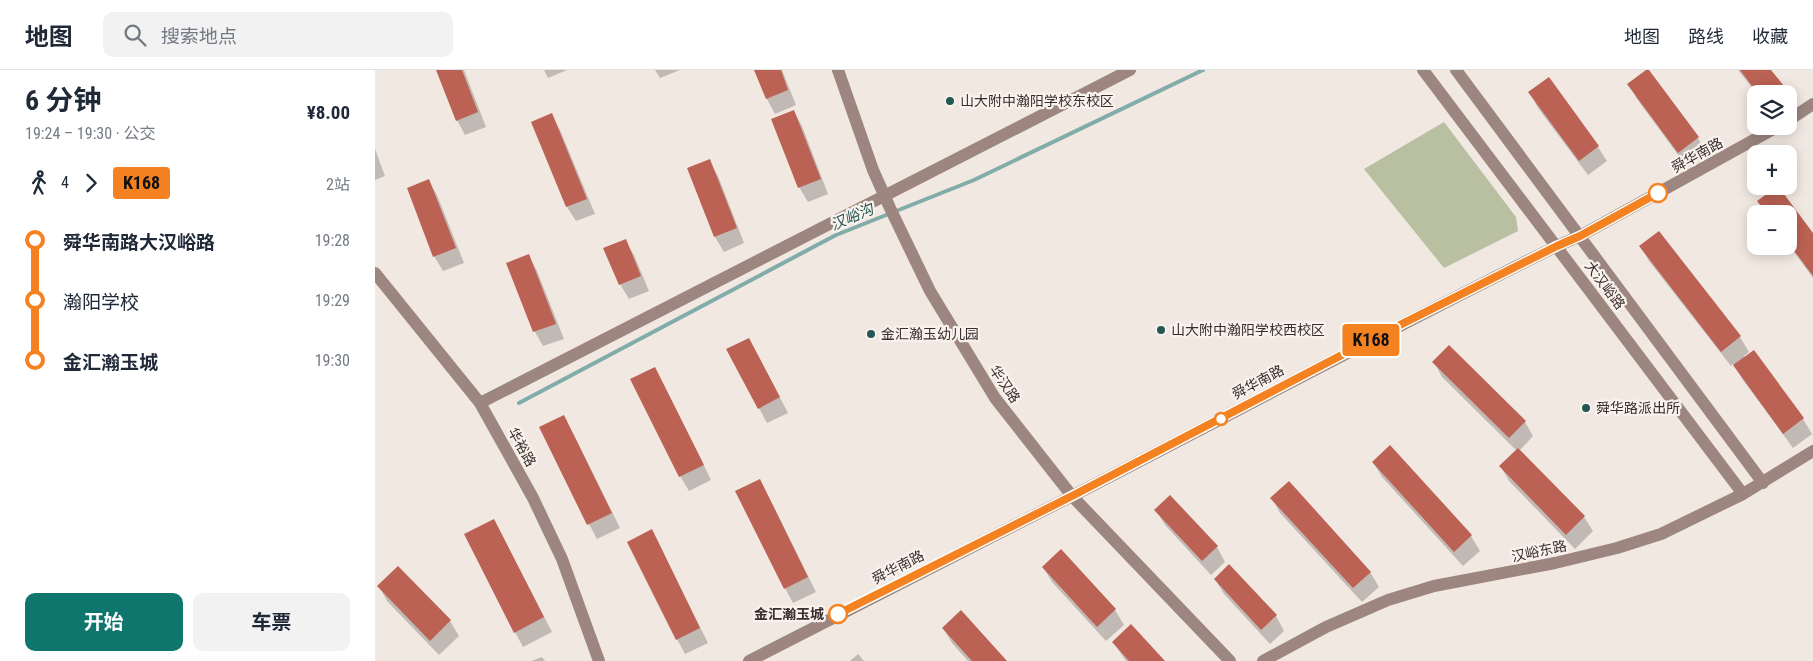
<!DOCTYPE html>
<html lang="zh">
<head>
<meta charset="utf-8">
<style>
	:root { --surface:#fff; --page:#f2f2f3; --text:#1f2937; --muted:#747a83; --line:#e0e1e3; --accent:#0f766e }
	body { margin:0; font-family:"Roboto Condensed","Noto Sans SC",sans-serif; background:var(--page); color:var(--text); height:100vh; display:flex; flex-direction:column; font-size:19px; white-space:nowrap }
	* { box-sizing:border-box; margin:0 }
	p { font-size:16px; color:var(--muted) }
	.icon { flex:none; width:28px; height:28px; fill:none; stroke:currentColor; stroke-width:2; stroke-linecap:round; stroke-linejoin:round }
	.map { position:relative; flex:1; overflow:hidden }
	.side { display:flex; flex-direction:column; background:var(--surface); width:375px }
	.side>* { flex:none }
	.badge { padding:0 10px; border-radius:4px; font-size:18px; line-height:32px }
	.tools { position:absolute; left:1372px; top:15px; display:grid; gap:10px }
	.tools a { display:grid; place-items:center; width:50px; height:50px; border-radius:10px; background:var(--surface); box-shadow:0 2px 12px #0003; font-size:25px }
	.map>.badge { position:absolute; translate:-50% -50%; box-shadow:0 0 0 2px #fff }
	.legs { display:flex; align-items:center; gap:8px; height:55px; padding:0 25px; font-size:16px }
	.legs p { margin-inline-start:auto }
	.summary { display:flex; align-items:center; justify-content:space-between; height:85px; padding:0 25px }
	h1 { font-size:28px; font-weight:700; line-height:38px }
	.primary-button { display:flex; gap:10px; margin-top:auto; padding:10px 25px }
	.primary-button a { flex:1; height:58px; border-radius:10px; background:var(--accent); color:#fff; font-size:20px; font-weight:700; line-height:58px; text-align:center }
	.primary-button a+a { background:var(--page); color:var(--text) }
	ul { padding:0 25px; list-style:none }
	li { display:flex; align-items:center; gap:18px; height:60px; font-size:19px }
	li i { display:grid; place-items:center; width:8px; height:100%; margin:0 6px; background:currentColor }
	li i::after { content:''; width:12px; height:12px; margin:-6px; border:4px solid; border-radius:50%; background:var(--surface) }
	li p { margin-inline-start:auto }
	li:first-child i { background:linear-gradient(#0000 50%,currentColor 0) }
	li:last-child i { background:linear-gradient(currentColor 50%,#0000 0) }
	header { display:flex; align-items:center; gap:30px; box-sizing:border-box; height:70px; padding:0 25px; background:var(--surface); border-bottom:1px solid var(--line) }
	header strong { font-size:24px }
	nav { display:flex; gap:28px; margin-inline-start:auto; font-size:18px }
	.search { width:350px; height:45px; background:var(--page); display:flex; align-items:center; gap:12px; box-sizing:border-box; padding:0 18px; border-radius:10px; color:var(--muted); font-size:19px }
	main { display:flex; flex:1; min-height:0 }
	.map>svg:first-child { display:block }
</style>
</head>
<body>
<header>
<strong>地图</strong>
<div class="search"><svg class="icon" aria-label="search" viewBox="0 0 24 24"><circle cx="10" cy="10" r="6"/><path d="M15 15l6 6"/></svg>搜索地点</div>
<nav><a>地图</a><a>路线</a><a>收藏</a></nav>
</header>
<main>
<section class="side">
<div class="summary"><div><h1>6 分钟</h1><p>19:24 – 19:30 · 公交</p></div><b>¥8.00</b></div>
<div class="legs"><svg class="icon" aria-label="walk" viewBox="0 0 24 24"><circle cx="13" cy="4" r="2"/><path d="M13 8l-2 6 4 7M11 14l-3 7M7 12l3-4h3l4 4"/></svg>4<svg class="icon" aria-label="forward" viewBox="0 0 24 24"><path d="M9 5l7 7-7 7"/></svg><b class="badge" style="background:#f58220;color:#111">K168</b><p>2站</p></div>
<ul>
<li><i style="color:#f58220"></i><b>舜华南路大汉峪路</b><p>19:28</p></li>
<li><i style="color:#f58220"></i><span>瀚阳学校</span><p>19:29</p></li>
<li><i style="color:#f58220"></i><b>金汇瀚玉城</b><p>19:30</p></li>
</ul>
<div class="primary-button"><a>开始</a><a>车票</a></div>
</section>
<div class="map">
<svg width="1438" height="591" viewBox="0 0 1438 591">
	<rect width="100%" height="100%" fill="#f1e8e1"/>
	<path fill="#b9c0a2" d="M 1069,52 L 1141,147 L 1143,161 L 1069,198 L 989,99 Z"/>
	<path fill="#0003" d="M 62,0 L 89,0 L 111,57 L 90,65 L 82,50 Z
		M 169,0 L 192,0 L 173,8 Z
		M 280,0 L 305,0 L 285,8 Z
		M 381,0 L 407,0 L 421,35 L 400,44 L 392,29 Z
		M 1363,0 L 1395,0 L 1412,24 L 1382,24 Z
		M 1254,14 L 1323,68 L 1331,83 L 1312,97 L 1262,29 Z
		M 1155,23 L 1223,77 L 1232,91 L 1213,105 L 1163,38 Z
		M 419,42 L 427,56 L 453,124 L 433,132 L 424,117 Z
		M 177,45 L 185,60 L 220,144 L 201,151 L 192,137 L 158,53 Z
		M 0,79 L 10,106 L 0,110 Z
		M 334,91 L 343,106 L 369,173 L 349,182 L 340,167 L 314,99 Z
		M 54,111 L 62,125 L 89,193 L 68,201 L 59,186 Z
		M 1403,118 L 1438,166 L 1438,208 L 1414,175 L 1414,144 L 1391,144 L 1384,132 Z
		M 1284,163 L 1365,267 L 1374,282 L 1369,286 L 1370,287 L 1378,281 L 1428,349 L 1437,364 L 1418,378 L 1368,310 L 1358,294 L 1356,296 L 1274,191 L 1266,177 Z
		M 250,170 L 259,185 L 274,221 L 254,229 L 245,214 Z
		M 154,186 L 162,201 L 189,269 L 168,276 L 160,262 L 133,194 Z
		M 382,284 L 413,343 L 392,353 L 384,338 Z
		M 1059,292 L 1150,352 L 1158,366 L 1144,381 L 1209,447 L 1218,461 L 1200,479 L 1134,411 L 1126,397 L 1142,381 L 1067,307 Z
		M 288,313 L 336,410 L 314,421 L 305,406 Z
		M 197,361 L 245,458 L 222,469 L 214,454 Z
		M 1015,377 L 1096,466 L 1105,481 L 1088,496 L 1007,407 L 998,392 Z
		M 393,425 L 441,522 L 418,533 L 410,518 Z
		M 897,428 L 995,502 L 1004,517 L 987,532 L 905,443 Z
		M 781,440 L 842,477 L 850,492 L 836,505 L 790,455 Z
		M 127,465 L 177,562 L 148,577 L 140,562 Z
		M 285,476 L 333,573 L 310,584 L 302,569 Z
		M 686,481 L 740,540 L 749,555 L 731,571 L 677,512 L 668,497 Z
		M 23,498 L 75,551 L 84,566 L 64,585 L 12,531 L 4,516 Z
		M 840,509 L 901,546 L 909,561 L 895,574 L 849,524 Z
		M 568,558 L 631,591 L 593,591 L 577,573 Z
		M 738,572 L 788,591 L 751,591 Z
		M 483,584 L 489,591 L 475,591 Z
		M 167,587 L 170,591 L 156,591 Z"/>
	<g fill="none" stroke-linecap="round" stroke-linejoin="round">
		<path stroke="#82aca9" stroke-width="4" d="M 144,333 L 461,165 L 599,110 L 828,0"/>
	</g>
	<path fill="#bc6254" d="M 61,0 L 87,0 L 103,42 L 81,51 Z
		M 379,0 L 406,0 L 413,20 L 391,29 Z
		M 1271,0 L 1274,0 L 1324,67 L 1303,83 L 1252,14 Z
		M 1365,0 L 1396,0 L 1409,16 L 1400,24 L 1383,24 Z
		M 1174,7 L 1224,76 L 1204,91 L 1153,22 Z
		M 419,40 L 446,109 L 423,118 L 396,49 Z
		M 177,43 L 212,129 L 191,137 L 156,52 Z
		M 335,89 L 362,158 L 339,167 L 312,98 Z
		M 54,109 L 81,178 L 58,187 L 32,118 Z
		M 1403,116 L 1438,163 L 1438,206 L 1414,174 L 1414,144 L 1392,144 L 1382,131 Z
		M 1284,161 L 1366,266 L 1346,282 L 1264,176 Z
		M 251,169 L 266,206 L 244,215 L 228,178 Z
		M 154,184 L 181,254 L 158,262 L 131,193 Z
		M 374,268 L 405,327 L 383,339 L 351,279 Z
		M 1074,275 L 1151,351 L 1134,368 L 1057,292 Z
		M 1379,280 L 1429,348 L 1408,364 L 1358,295 Z
		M 280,297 L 329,395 L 304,407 L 255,309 Z
		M 189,345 L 237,443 L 212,455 L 164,357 Z
		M 1015,375 L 1097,465 L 1079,482 L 997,392 Z
		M 1143,378 L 1210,446 L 1191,465 L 1124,396 Z
		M 385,409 L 433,507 L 409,519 L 360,421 Z
		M 914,411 L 996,502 L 978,518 L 895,428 Z
		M 795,425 L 843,476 L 827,491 L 779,440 Z
		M 119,449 L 169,547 L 139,563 L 89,464 Z
		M 277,459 L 325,558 L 301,570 L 252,472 Z
		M 686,479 L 741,539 L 722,557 L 667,497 Z
		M 854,494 L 902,545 L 886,560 L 839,509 Z
		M 23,496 L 76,550 L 55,571 L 2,516 Z
		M 586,540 L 632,591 L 597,591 L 567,558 Z
		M 756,554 L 790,591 L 754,591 L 737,572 Z"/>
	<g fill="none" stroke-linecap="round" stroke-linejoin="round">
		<path stroke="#9c867f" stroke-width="12" d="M 463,0 L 498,100 L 515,138 L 555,221 L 620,328 L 697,426 L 855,591
			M 1048,0 L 1368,424
			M 1081,0 L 1388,413
			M 1414,50 L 1438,34
			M 0,203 L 105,333 L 158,428 L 187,489 L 224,591
			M 105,333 L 755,0
			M 374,591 C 482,535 591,481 699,425 C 860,342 1020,257 1182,176 L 1205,166 L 1404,56
			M 888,591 L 951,557 L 1013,530 L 1059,516 L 1180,493 L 1242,478 L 1286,464 L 1368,424 L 1438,381"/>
	</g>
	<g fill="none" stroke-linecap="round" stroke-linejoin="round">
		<g stroke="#fff" stroke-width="11">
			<path id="line-1" d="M 463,544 L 697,426 L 1009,263 L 1182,176 L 1205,166 L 1283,123"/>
		</g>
		<use href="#line-1" stroke="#f58220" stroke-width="8"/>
	</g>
	<g fill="#245654" stroke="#f9f2ed" stroke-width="2">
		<circle cx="575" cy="31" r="5"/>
		<circle cx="786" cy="260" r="5"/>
		<circle cx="496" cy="264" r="5"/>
		<circle cx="1211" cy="338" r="5"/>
	</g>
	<g fill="#fff" stroke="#f58220" stroke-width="2.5">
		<circle cx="1283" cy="123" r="9"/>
		<circle cx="846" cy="349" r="6"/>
		<circle cx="463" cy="544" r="9"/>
	</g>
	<g text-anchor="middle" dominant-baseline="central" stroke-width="4.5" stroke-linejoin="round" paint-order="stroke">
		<g font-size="14" fill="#382e2b" stroke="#f9f2ed" text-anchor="start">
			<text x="585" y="31">山大附中瀚阳学校东校区</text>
			<text x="796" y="260">山大附中瀚阳学校西校区</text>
			<text x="506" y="264">金汇瀚玉幼儿园</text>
			<text x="1221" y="338">舜华路派出所</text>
		</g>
		<g font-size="14" fill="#382e2b" stroke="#f9f2ed">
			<text transform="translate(1322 85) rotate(-29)">舜华南路</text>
			<text transform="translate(1230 215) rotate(53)">大汉峪路</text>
			<text transform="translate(883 312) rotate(-28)">舜华南路</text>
			<text transform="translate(630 314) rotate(56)">华汉路</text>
			<text transform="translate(147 377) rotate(61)">华裕路</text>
			<text transform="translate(1164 481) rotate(-12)">汉峪东路</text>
			<text transform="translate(523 497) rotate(-27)">舜华南路</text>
		</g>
		<g font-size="14" font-weight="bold" fill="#382e2b" stroke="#f9f2ed" text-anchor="end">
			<text x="449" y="544">金汇瀚玉城</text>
		</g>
		<g font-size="15" font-style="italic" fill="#245654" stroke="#f9f2ed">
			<text transform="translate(477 147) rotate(-23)">汉峪沟</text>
		</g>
	</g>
</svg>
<div class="tools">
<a><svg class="icon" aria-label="layers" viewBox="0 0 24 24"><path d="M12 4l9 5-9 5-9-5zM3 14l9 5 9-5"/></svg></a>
<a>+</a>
<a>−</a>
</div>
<b class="badge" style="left:996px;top:270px;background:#f58220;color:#111">K168</b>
</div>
</main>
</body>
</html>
